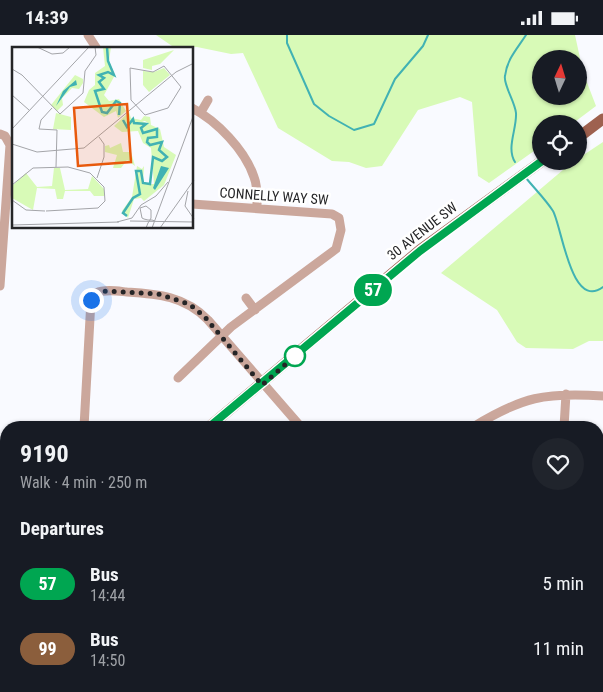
<!DOCTYPE html>
<html lang="en">
<head>
<meta charset="utf-8">
<style>
	:root { --surface:#171b24; --page:#20242c; --text:#f1f3f6; --muted:#9ea1a6 }
	body { margin:0; font-family:"Roboto Condensed",sans-serif; background:var(--page); color:var(--text); height:100vh; display:flex; flex-direction:column; font-size:19px; white-space:nowrap }
	* { box-sizing:border-box; margin:0 }
	p { font-size:16px; color:var(--muted) }
	.icon { flex:none; width:28px; height:28px; fill:none; stroke:currentColor; stroke-width:2; stroke-linecap:round; stroke-linejoin:round }
	.map { position:relative; flex:1; overflow:hidden }
	.panel { position:absolute; left:0px; top:386px; width:604px; height:271px; display:flex; flex-direction:column; background:var(--surface); border-radius:20px 20px 0 0; box-shadow:0 1px 4px #0004 }
	.panel>* { flex:none }
	.badge { padding:0 10px; border-radius:16px; font-size:18px; line-height:32px }
	.needle { width:32px; rotate:4deg }
	.buttons { position:absolute; left:532px; top:15px; display:grid; gap:10px }
	.buttons a { display:grid; place-items:center; width:55px; height:55px; border-radius:50%; background:var(--surface); box-shadow:0 1px 4px #0004; font-size:25px }
	.you { position:absolute; width:25px; height:25px; margin:-12px; border:4px solid #fff; border-radius:50%; background:#1a73e8; box-shadow:0 0 0 8px #1a73e833 }
	.map>.badge { position:absolute; translate:-50% -50%; box-shadow:0 0 0 2px #fff }
	h2 { padding:0 20px; font-size:19px; line-height:45px }
	.round { display:grid; place-items:center; flex:none; width:52px; height:52px; border-radius:26px; background:var(--page) }
	.headline { display:flex; align-items:center; justify-content:space-between; height:85px; padding:0 20px }
	h1 { font-size:24px; font-weight:700; line-height:38px }
	ul { padding:0; list-style:none }
	li { display:flex; align-items:center; gap:15px; height:65px; padding:0 20px }
	li div { flex:1 }
	li b { display:block; font-size:19px }
	li em { font-style:normal }
	li .badge { min-width:55px; font-weight:700; text-align:center }
	.status { display:flex; justify-content:space-between; align-items:center; height:35px; padding:0 25px; background:var(--surface); direction:ltr }
	.status svg { height:14px; fill:currentColor }
	.map>svg:first-child { display:block }
</style>
</head>
<body>
<div class="status"><b>14:39</b><svg viewBox="0 0 49 12"><path d="M0 12V9h3v3zM5 12V6h3v6zM10 12V3h3v9zM15 12V0h3v12zM26 1h20v11H26zM47 4h2v5h-2z"/></svg></div>
<div class="map">
<svg width="603" height="657" viewBox="0 0 603 657">
	<rect width="100%" height="100%" fill="#f9faff"/>
	<path fill="#d8fab7" fill-rule="evenodd" d="M 156,0 L 575,0 L 583,37 L 596,71 L 572,89 L 541,89 L 541,111 L 489,148 L 478,141 L 472,67 L 460,62 L 418,75 L 382,131 L 366,133 L 349,127 L 332,126 L 278,93 L 243,18 L 231,19 L 197,12 L 175,13 ZM 541,24 L 579,24 L 579,61 L 541,61 Z
		M 603,107 L 603,306 L 589,306 L 573,314 L 526,313 L 517,307 L 497,275 L 441,238 L 570,129 L 579,126 L 579,123 Z
		M 598,542 L 603,542 L 603,657 L 596,657 L 592,651 L 598,651 Z
		M 407,651 L 512,651 L 507,657 L 406,657 Z"/>
	<g fill="none" stroke-linecap="round" stroke-linejoin="round">
		<path stroke="#41b2b3" stroke-width="2" d="M 287,0 L 287,8 L 314,69 L 329,81 L 354,95 L 374,89 L 395,44 L 423,11 L 428,0
			M 515,127 C 506,113 517,94 516,78 C 515,67 503,49 505,41 C 507,24 517,14 526,0
			M 526,143 C 535,154 546,165 553,176 C 562,192 571,276 603,252"/>
		<path stroke="#cba79c" stroke-width="9" d="M 88,0 L 97,14
			M 192,73 C 217,86 245,115 254,142 C 258,152 257,163 257,173
			M 201,77 L 208,65
			M 0,99 L 5,101 L 10,110 L 0,251
			M 246,263 L 255,275
			M 178,343 L 231,292 L 336,214 L 341,195 L 339,183 L 332,179 L 192,169
			M 84,392 L 91,265 L 96,258 C 105,254 117,256 127,257 C 158,259 185,261 208,285 L 301,392
			M 473,392 C 522,362 545,357 603,361
			M 564,392 L 566,359
			M 0,425 L 6,425
			M 0,555 L 6,554
			M 0,625 L 6,617
			M 87,657 L 90,651
			M 187,657 L 190,651
			M 291,657 L 293,651"/>
		<path stroke="#9e614f" stroke-width="11" d="M 579,102 L 603,84
			M 209,392 L 420,215 L 542,126
			M 0,484 L 6,483"/>
	</g>
	<g fill="none" stroke-linecap="round" stroke-linejoin="round">
		<g stroke="#fff" stroke-width="11">
			<path id="line" d="M 209,392 L 420,216 L 542,126"/>
		</g>
		<use href="#line" stroke="#00a651" stroke-width="8"/>
		<path stroke="#252527" stroke-width="5" stroke-dasharray="0 9" d="M 91,265 L 96,258 L 106,256 L 158,259 L 189,269 L 204,281 L 262,350 L 295,321"/>
	</g>
	<circle fill="#fff" stroke="#00a651" stroke-width="2.5" cx="295" cy="321" r="10"/>
	<g text-anchor="middle" dominant-baseline="central" stroke-width="5" stroke-linejoin="round" paint-order="stroke">
		<g font-size="14" fill="#252527" stroke="#fff">
			<text transform="translate(274 161) rotate(4)">CONNELLY WAY SW</text>
			<text transform="translate(422 196) rotate(-38)">30 AVENUE SW</text>
		</g>
	</g>
	<g transform="translate(12 12)">
		<rect width="181" height="181" fill="#f9faff"/>
		<path d="M 91,0 L 99,0 L 97,14 L 103,28 L 92,48 L 97,54 L 107,52 L 114,64 L 106,71 L 104,64 L 92,70 L 72,55 L 77,43 L 83,38 L 83,26 L 93,19 ZM 162,3 L 148,17 L 140,19 L 140,23 L 131,21 L 131,13 ZM 152,21 L 158,28 L 137,45 L 131,38 L 131,24 L 142,25 ZM 63,28 L 71,32 L 71,36 L 67,42 L 60,41 L 50,51 L 51,58 L 45,64 L 39,58 ZM 117,65 L 119,71 L 129,73 L 132,69 L 138,70 L 139,78 L 133,74 L 130,74 L 148,82 L 152,100 L 164,108 L 152,138 L 132,154 L 129,151 L 122,152 L 116,171 L 110,164 L 120,150 L 125,119 L 130,122 L 132,119 L 131,137 L 142,137 L 139,101 L 131,96 L 126,84 L 110,85 L 102,79 ZM 44,66 L 59,70 L 59,83 L 41,82 ZM 109,96 L 111,105 L 119,105 L 123,119 L 115,113 L 109,121 L 101,121 L 105,108 L 93,105 L 93,99 L 97,98 L 98,101 ZM 42,121 L 48,121 L 53,143 L 76,142 L 80,129 L 92,142 L 92,149 L 82,149 L 78,144 L 53,144 L 51,152 L 45,152 L 43,142 L 25,141 L 21,163 L 0,151 L 0,139 L 14,126 L 25,140 L 40,139 Z" fill="#d8fab7"/>
		<path d="M 64,33 L 65,38 L 58,40 L 44,59 L 51,44 ZM 149,119 L 157,121 L 143,143 L 141,141 Z" fill="#41b2b3"/>
		<path fill="none" stroke="#41b2b3" stroke-width="2.5" d="M 95,0 L 96,14 L 102,28 L 96,25 L 87,28 L 92,31 L 87,35 L 92,42 L 83,44 L 90,65 L 95,66 L 104,54 L 108,56 L 107,68M 111,73 L 115,80 L 121,72 L 122,76 L 134,77 L 129,81 L 131,86 L 145,82 L 145,90 L 136,91 L 135,95 L 138,98 L 150,95 L 147,103 L 155,110 L 150,114 L 141,110 L 138,137 L 131,136 L 129,124 L 124,124 L 128,147 L 121,151 L 111,166 L 115,169"/>
		<path fill="none" stroke="#a4a5a9" stroke-width="1" d="M 25,0 L 40,7 L 51,6 L 58,0M 152,19 L 169,40 L 156,61 L 133,68 L 119,53 L 118,21 L 141,25 ZM 0,22 L 10,28 L 48,67 L 71,46 L 73,24 L 84,8 L 83,0M 0,48 L 17,63M 40,61 L 29,73 L 27,82 L 45,83 L 44,120M 0,82 L 77,0M 0,97 L 25,105 L 72,101 L 164,25 L 182,16M 85,131 L 92,110 L 92,97 L 87,90M 0,138 L 21,121 L 56,120 L 78,126 L 92,140 L 93,154 L 86,161 L 34,164M 176,144 L 173,159 L 182,172M 0,153 L 14,163 L 33,164M 118,174 L 182,175M 105,175 L 120,171 L 129,158 L 144,149 L 156,135M 0,178 L 107,175M 134,181 L 136,176 L 138,173 L 139,171 L 139,163 L 134,159 L 128,161 L 130,171 L 132,172 L 136,173 L 140,173 L 143,174M 140,181 L 182,67M 148,181 L 182,133"/>
		<path fill="#e8590c" fill-opacity="0.15" stroke="#e8590c" stroke-width="2.5" d="M 115,57 L 119,115 L 66,119 L 62,61 Z"/>
		<rect width="181" height="181" fill="none" stroke="#252527" stroke-width="2.5"/>
	</g>
</svg>
<div class="buttons">
<a><svg class="needle" viewBox="-14 -14 28 28"><path d="M0-13l5 13h-10z" fill="#e53935"/><path d="M0 13l5-13h-10z" fill="#9ea1a6"/></svg></a>
<a><svg class="icon" aria-label="locate" viewBox="0 0 24 24"><circle cx="12" cy="12" r="6"/><path d="M12 2v4M12 18v4M2 12h4M18 12h4"/></svg></a>
</div>
<div class="you" style="left:91px;top:265px"></div>
<b class="badge" style="left:373px;top:255px;background:#00a651;color:#fff">57</b>
<section class="panel">
<div class="headline"><div><h1>9190</h1><p>Walk · 4 min · 250 m</p></div><a class="round"><svg class="icon" aria-label="heart" viewBox="0 0 24 24"><path d="M12 20l-8-8c-3-5 5-10 8-4 3-6 11-1 8 4z"/></svg></a></div>
<h2>Departures</h2>
<ul>
<li><span class="badge" style="background:#00a651;color:#fff">57</span><div><b>Bus</b><p>14:44</p></div><em>5 min</em></li>
<li><span class="badge" style="background:#8b5e3c;color:#fff">99</span><div><b>Bus</b><p>14:50</p></div><em>11 min</em></li>
</ul>
</section>
</div>
</body>
</html>
